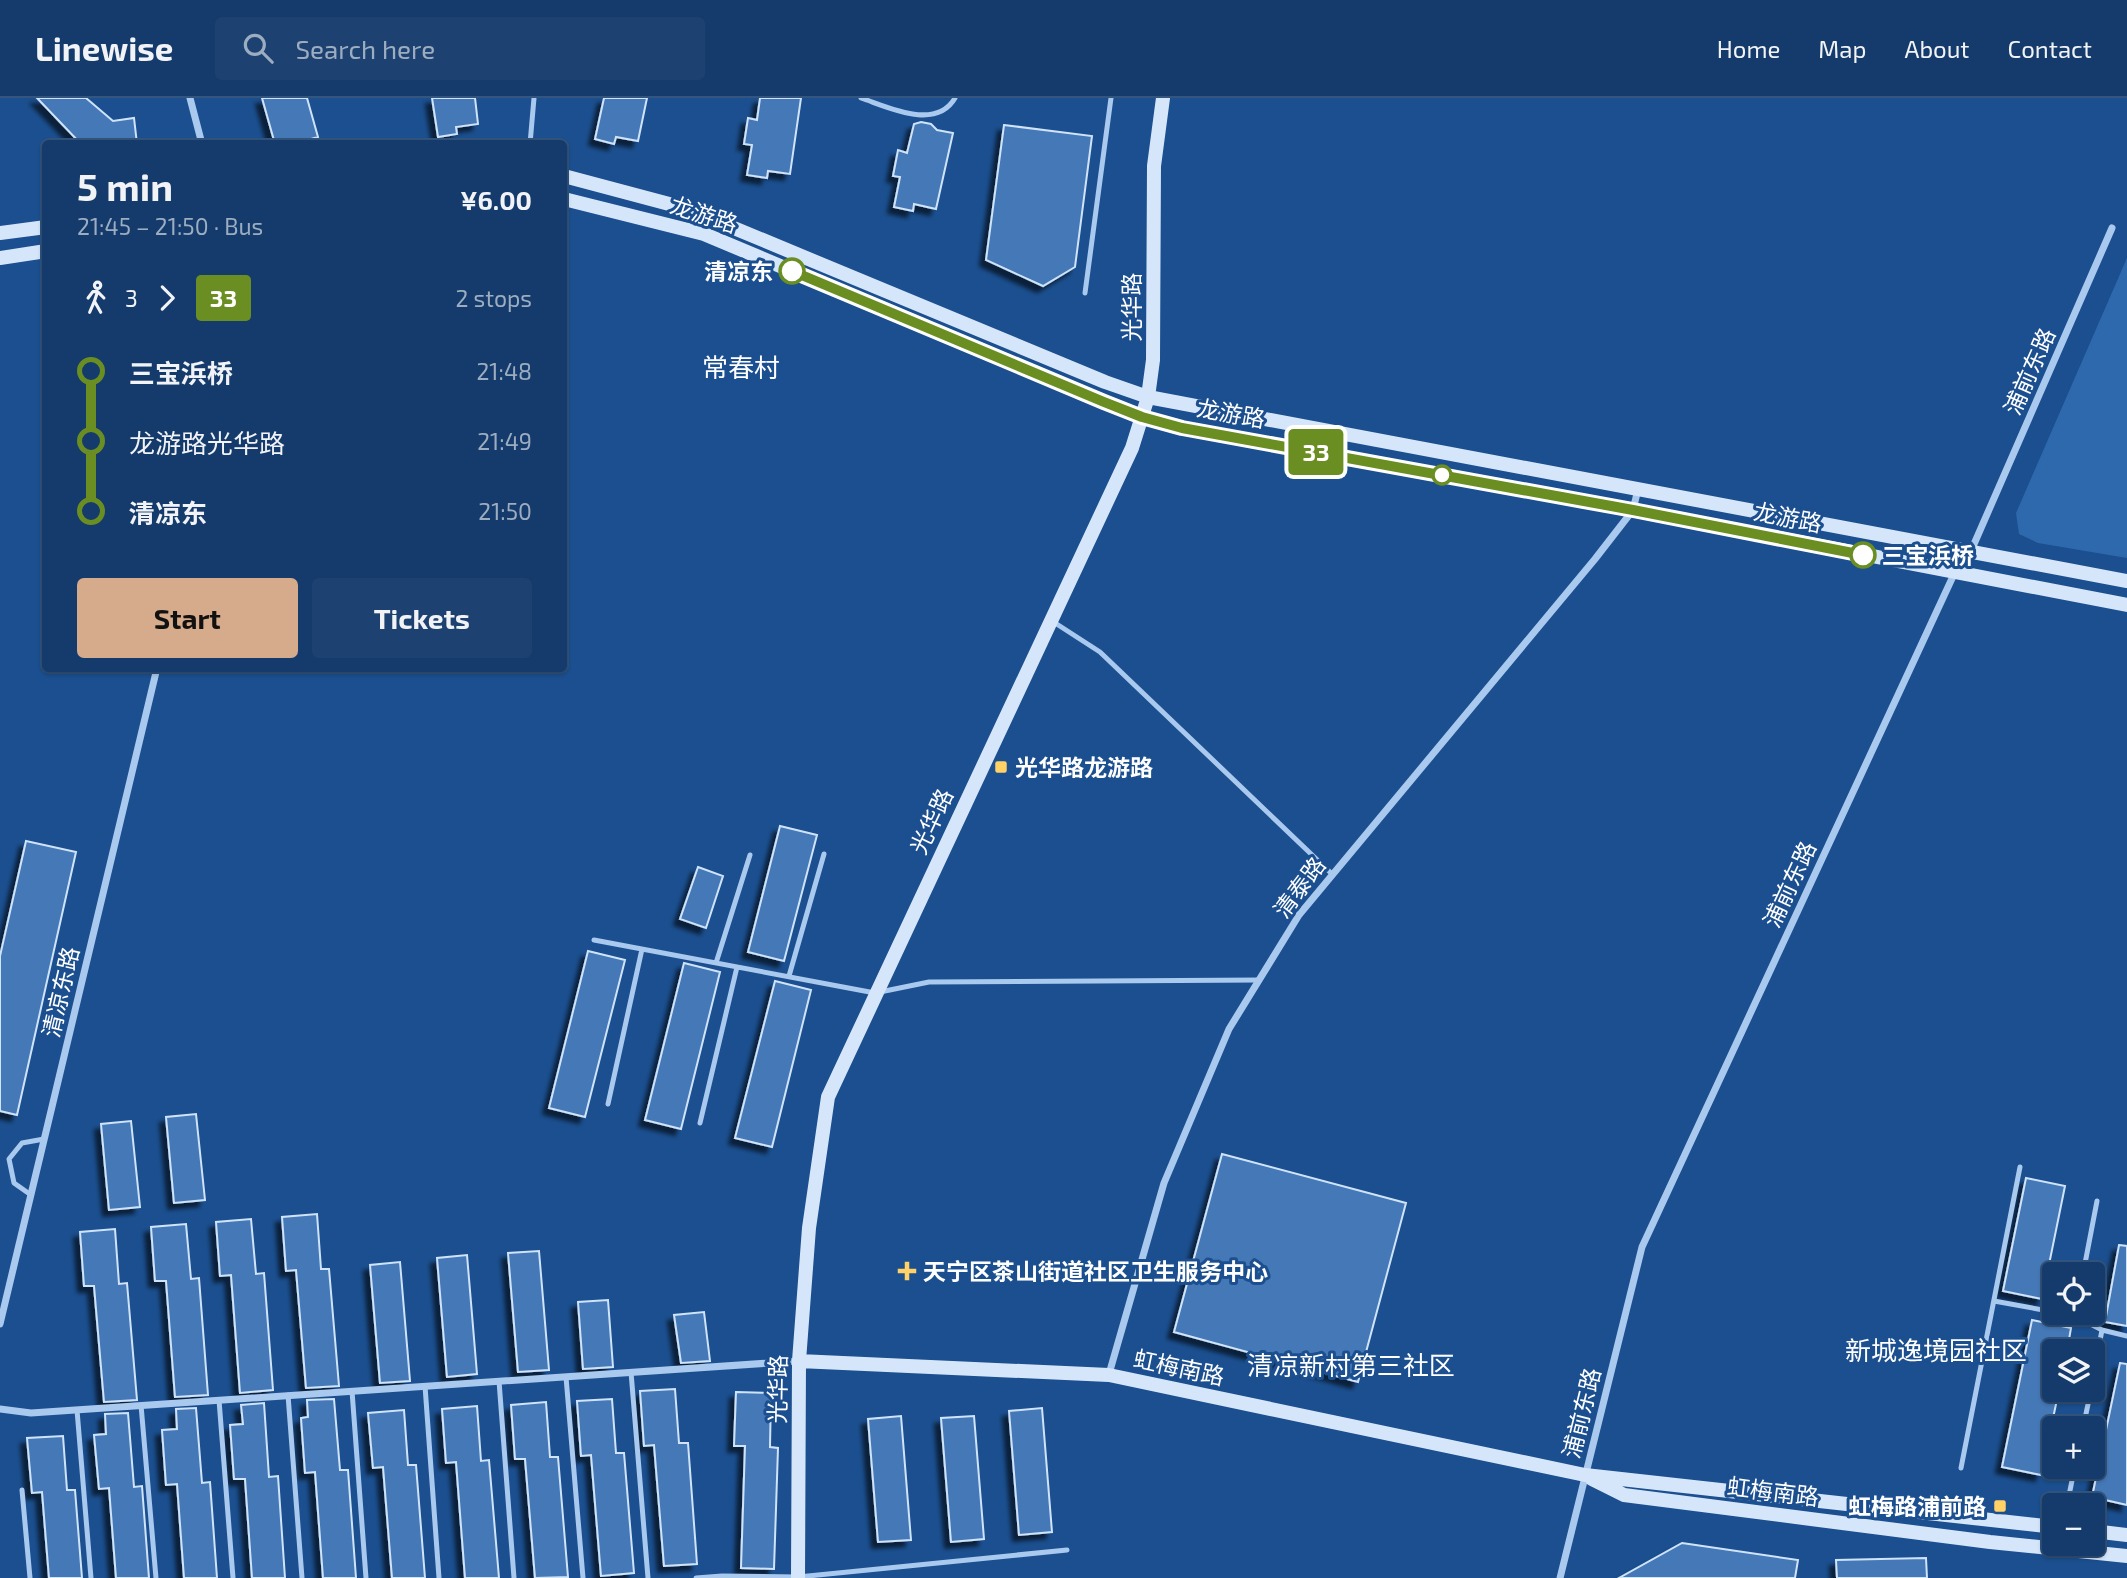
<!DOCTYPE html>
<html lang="en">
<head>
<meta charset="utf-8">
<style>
	:root { --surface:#143b6b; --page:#1d4271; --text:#f1f3f6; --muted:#9dadc1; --line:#33557e; --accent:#d6ab8b }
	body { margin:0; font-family:"Exo 2","Noto Sans SC",sans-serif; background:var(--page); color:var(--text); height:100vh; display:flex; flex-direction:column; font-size:26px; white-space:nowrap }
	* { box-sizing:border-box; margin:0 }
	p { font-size:23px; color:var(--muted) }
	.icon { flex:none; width:38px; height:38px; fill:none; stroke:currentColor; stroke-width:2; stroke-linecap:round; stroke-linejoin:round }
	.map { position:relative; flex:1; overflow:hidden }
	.details { position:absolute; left:42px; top:42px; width:525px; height:532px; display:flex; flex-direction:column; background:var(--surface); border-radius:7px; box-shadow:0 2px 5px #0004,0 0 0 2px var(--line) }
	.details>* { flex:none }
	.badge { padding:0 14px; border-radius:5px; font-size:24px; line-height:46px }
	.buttons { position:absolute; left:2042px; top:1164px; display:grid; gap:14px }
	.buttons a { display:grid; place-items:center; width:63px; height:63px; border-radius:7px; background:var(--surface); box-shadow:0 2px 5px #0004,0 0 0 2px var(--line); font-size:35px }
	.map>.badge { position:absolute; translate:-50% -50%; box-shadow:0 0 0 4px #fff }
	.legs { display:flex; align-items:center; gap:10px; height:77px; padding:0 35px; font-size:23px }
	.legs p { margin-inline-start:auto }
	.head { display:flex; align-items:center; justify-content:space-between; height:119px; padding:0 35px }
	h1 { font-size:38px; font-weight:700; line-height:52px }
	.action { display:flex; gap:14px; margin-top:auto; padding:14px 35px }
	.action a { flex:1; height:80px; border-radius:7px; background:var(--accent); color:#111; font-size:28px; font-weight:700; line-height:80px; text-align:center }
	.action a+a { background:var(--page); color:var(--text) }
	ul { padding:0 35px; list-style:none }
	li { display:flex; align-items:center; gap:24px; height:70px; font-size:26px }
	li i { display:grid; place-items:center; width:10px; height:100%; margin:0 9px; background:currentColor }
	li i::after { content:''; width:18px; height:18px; margin:-9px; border:5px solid; border-radius:50%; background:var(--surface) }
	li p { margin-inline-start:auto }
	li:first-child i { background:linear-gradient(#0000 50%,currentColor 0) }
	li:last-child i { background:linear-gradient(currentColor 50%,#0000 0) }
	header { display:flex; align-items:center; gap:42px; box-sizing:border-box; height:98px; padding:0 35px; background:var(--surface); border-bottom:2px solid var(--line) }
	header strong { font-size:33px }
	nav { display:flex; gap:38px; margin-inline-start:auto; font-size:24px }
	.search { width:490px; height:63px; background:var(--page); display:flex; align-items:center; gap:18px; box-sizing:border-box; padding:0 24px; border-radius:7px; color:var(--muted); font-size:26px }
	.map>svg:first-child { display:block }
</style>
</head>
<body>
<header>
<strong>Linewise</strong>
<div class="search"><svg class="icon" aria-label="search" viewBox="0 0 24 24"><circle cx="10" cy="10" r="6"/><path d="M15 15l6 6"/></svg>Search here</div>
<nav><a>Home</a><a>Map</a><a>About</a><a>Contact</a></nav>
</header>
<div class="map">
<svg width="2127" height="1480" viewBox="0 0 2127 1480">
	<defs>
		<filter id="shadow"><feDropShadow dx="-6" dy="6" stdDeviation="2" flood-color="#0009"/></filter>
	</defs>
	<rect width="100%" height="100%" fill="#1b4f8f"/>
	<path fill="#2e69ad" d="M 2127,160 L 2127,460 L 2038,445 L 2019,436 L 2016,415 Z"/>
	<path fill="#4478b7" stroke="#cfe3fa" stroke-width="2" filter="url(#shadow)" d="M 37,0 L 86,0 L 113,23 L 134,20 L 137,46 L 81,46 Z
		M 262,0 L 307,0 L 318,39 L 304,43 L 305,46 L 275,46 Z
		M 432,0 L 475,0 L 478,26 L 456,29 L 457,36 L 438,39 Z
		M 604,0 L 647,0 L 638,43 L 616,39 L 614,46 L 595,41 Z
		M 760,0 L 801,0 L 790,76 L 768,73 L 767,80 L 747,77 L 752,47 L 744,46 L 748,20 L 757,22 Z
		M 921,24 L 931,26 L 937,32 L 953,35 L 936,111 L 914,106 L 913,113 L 894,109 L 900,79 L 893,78 L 898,52 L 907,55 L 914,26 Z
		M 1004,27 L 1092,38 L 1075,169 L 1043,188 L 986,162 Z
		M 780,728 L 817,737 L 784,863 L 748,854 Z
		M 26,743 L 76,754 L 17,1017 L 0,1013 L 0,858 Z
		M 698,769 L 723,778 L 706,830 L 680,821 Z
		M 588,853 L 625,862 L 585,1019 L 549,1010 Z
		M 684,865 L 720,874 L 681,1031 L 645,1022 Z
		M 775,883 L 811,892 L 772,1049 L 735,1040 Z
		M 196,1016 L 205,1102 L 174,1105 L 166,1019 Z
		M 131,1023 L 140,1109 L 109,1112 L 101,1026 Z
		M 1222,1056 L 1406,1105 L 1358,1284 L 1174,1234 Z
		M 2026,1080 L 2065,1088 L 2042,1201 L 2003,1193 Z
		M 317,1116 L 321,1171 L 329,1171 L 339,1288 L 306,1290 L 296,1172 L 286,1173 L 282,1119 Z
		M 251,1121 L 256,1176 L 264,1175 L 273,1292 L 240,1295 L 231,1177 L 220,1178 L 216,1124 Z
		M 186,1126 L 191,1181 L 199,1180 L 208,1297 L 175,1299 L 166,1183 L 155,1183 L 151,1129 Z
		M 115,1131 L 119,1186 L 127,1185 L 137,1302 L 104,1304 L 94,1188 L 84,1188 L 80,1134 Z
		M 2119,1147 L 2127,1148 L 2127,1228 L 2105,1224 Z
		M 539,1153 L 549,1272 L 518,1274 L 508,1155 Z
		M 467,1157 L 477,1276 L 447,1279 L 437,1160 Z
		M 400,1164 L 410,1283 L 380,1285 L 370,1167 Z
		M 608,1202 L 613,1269 L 583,1271 L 578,1204 Z
		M 704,1214 L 710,1263 L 681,1265 L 674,1217 Z
		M 2032,1222 L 2071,1230 L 2067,1253 L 2054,1253 L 2054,1292 L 2059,1292 L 2041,1377 L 2002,1369 Z
		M 2120,1265 L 2127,1266 L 2127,1407 L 2092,1399 Z
		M 675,1291 L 679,1345 L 688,1345 L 697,1466 L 664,1468 L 654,1347 L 644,1348 L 640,1293 Z
		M 736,1294 L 771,1295 L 770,1349 L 778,1350 L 774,1471 L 741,1470 L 745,1348 L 734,1348 Z
		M 334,1301 L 340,1372 L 348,1372 L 356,1480 L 323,1480 L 315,1374 L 305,1375 L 301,1320 L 308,1319 L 307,1302 Z
		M 612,1301 L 616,1355 L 624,1355 L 634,1475 L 601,1478 L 591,1357 L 581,1358 L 577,1303 Z
		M 546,1304 L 550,1359 L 558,1359 L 568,1479 L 535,1480 L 525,1361 L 515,1361 L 511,1307 Z
		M 264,1305 L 269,1379 L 278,1378 L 285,1480 L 252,1480 L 245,1381 L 234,1381 L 230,1327 L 243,1326 L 241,1307 Z
		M 477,1308 L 481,1363 L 489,1362 L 499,1480 L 465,1480 L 456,1364 L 446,1365 L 442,1311 Z
		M 196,1310 L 202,1385 L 210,1384 L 217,1480 L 184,1480 L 177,1386 L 166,1387 L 162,1332 L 177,1331 L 176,1311 Z
		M 1042,1310 L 1052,1434 L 1019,1437 L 1009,1313 Z
		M 404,1312 L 408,1367 L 416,1367 L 425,1480 L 392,1480 L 383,1369 L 373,1370 L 368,1315 Z
		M 128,1315 L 134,1389 L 142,1388 L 149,1480 L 116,1480 L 109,1390 L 99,1391 L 94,1337 L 106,1336 L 105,1316 Z
		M 901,1318 L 911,1442 L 878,1444 L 868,1321 Z
		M 974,1318 L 984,1441 L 951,1444 L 941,1320 Z
		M 63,1338 L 67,1392 L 75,1392 L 82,1480 L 49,1480 L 42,1394 L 32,1395 L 27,1340 Z
		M 1682,1445 L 1798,1462 L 1795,1480 L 1619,1480 Z
		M 1926,1460 L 1927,1480 L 1837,1480 L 1836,1462 Z"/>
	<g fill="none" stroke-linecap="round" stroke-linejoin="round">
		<path stroke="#a9c9ee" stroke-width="5" d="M 861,0 C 888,9 936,33 955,0
			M 530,46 L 534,0
			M 1085,195 L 1111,0
			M 1052,523 L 1100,554 L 1332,776
			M 594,842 L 875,895 L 929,884 L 1259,882
			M 716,865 L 750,757
			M 789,878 L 824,756
			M 608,1006 L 642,851
			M 700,1025 L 737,869
			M 31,1097 L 14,1085 L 9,1061 L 22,1045 L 44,1041
			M 2083,1176 L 2097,1103
			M 1994,1203 L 2054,1214
			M 2056,1214 L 2075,1218 L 2102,1232 L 2127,1238
			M 631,1274 L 648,1480
			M 566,1279 L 583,1480
			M 2093,1279 L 2102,1232
			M 499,1283 L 514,1480
			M 425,1288 L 439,1480
			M 352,1293 L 366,1480
			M 288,1297 L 302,1480
			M 219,1302 L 233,1480
			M 141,1307 L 156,1480
			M 77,1312 L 91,1480
			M 2083,1330 L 2091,1292
			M 1961,1370 L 2020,1069
			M 22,1392 L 30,1480
			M 2067,1407 L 2075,1368
			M 696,1480 L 722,1478 L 798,1479 L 1067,1452"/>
		<path stroke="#a9c9ee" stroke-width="7" d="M 190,0 L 202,46
			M 0,1226 L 157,570
			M 1109,1276 L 1164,1085 L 1229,931 L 1299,817 L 1595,461 L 1633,412 L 1638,391
			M 0,1311 L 31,1315 L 799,1263
			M 1560,1480 L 1642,1149 L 1955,474 L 1971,453 L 2112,130"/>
		<path stroke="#d6e6fa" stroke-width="14" d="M 564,78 L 688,111 L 1105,284 L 1148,299 L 2127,483
			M 564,101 L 704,136 L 1104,304 L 1142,319 L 1182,330 L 1633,412 L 2127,507
			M 0,135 L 46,129
			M 0,160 L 46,153
			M 799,1263 L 1109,1277 L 1585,1377 L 2054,1429
			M 1592,1381 L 1624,1397 L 1990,1444 L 2127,1458
			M 2093,1433 L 2127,1437
			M 798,1480 L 799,1263 L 809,1130 L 828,999 L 1132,350 L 1148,299 L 1153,262 L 1154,68 L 1163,0"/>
	</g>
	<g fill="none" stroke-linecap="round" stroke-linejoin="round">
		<g stroke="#fff" stroke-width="16">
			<path id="line-1" d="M 792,173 L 1104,304 L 1142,319 L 1182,330 L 1633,412 L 1863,457"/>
		</g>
		<use href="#line-1" stroke="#6b8e23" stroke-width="10"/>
	</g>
	<g fill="#fff" stroke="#6b8e23" stroke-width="3.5">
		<circle cx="792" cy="173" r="12"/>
		<circle cx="1442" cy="377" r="9"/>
		<circle cx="1863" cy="457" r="12"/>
	</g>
	<g fill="#ffd166" stroke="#1b4f8f" stroke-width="2.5">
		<rect x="994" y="662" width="14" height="14" rx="3.5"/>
		<path d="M903.5 1162.5h7v7h7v7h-7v7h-7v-7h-7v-7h7z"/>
		<rect x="1993" y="1401" width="14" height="14" rx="3.5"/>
	</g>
	<g text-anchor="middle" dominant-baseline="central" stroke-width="6" stroke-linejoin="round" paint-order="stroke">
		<g font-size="23" fill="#fff" stroke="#1b4f8f">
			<text transform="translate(704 116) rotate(18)">龙游路</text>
			<text transform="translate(1131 209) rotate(-90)">光华路</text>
			<text transform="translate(2029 273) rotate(-66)">浦前东路</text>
			<text transform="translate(1231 315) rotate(10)">龙游路</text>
			<text transform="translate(1788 419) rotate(11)">龙游路</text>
			<text transform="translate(931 723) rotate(-65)">光华路</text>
			<text transform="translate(1789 786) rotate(-65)">浦前东路</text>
			<text transform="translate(1299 789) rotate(-53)">清泰路</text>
			<text transform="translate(60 894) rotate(-77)">清凉东路</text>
			<text transform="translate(1179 1269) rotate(12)">虹梅南路</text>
			<text transform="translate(777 1291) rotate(-89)">光华路</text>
			<text transform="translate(1581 1315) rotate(-76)">浦前东路</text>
			<text transform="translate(1773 1393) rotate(7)">虹梅南路</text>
		</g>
		<g font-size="23" font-weight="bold" fill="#fff" stroke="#1b4f8f" text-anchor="end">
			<text x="773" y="173">清凉东</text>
			<text x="1882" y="457" text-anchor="start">三宝浜桥</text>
		</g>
		<g font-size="23" font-weight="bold" fill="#fff" stroke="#1b4f8f" text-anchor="start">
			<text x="1015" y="669">光华路龙游路</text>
			<text x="923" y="1173">天宁区茶山街道社区卫生服务中心</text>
			<text x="1986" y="1408" text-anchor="end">虹梅路浦前路</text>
		</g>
		<g font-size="26" fill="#fff" stroke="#1b4f8f">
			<text x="741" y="268">常春村</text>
			<text x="1936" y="1251">新城逸境园社区</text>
			<text x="1351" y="1266">清凉新村第三社区</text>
		</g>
	</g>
</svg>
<div class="buttons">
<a><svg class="icon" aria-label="locate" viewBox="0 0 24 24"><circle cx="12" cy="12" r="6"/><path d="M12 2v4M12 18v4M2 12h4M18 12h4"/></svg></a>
<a><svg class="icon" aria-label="layers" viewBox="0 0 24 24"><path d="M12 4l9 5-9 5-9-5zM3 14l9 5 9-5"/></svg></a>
<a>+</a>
<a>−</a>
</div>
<b class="badge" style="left:1316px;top:354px;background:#6b8e23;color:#fff">33</b>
<section class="details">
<div class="head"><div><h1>5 min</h1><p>21:45 – 21:50 · Bus</p></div><b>¥6.00</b></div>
<div class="legs"><svg class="icon" aria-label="walk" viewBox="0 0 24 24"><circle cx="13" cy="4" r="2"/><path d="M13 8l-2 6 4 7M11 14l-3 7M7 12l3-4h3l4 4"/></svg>3<svg class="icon" aria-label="forward" viewBox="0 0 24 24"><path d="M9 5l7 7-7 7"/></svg><b class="badge" style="background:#6b8e23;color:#fff">33</b><p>2 stops</p></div>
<ul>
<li><i style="color:#6b8e23"></i><b>三宝浜桥</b><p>21:48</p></li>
<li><i style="color:#6b8e23"></i><span>龙游路光华路</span><p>21:49</p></li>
<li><i style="color:#6b8e23"></i><b>清凉东</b><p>21:50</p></li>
</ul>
<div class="action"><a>Start</a><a>Tickets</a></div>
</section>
</div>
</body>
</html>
